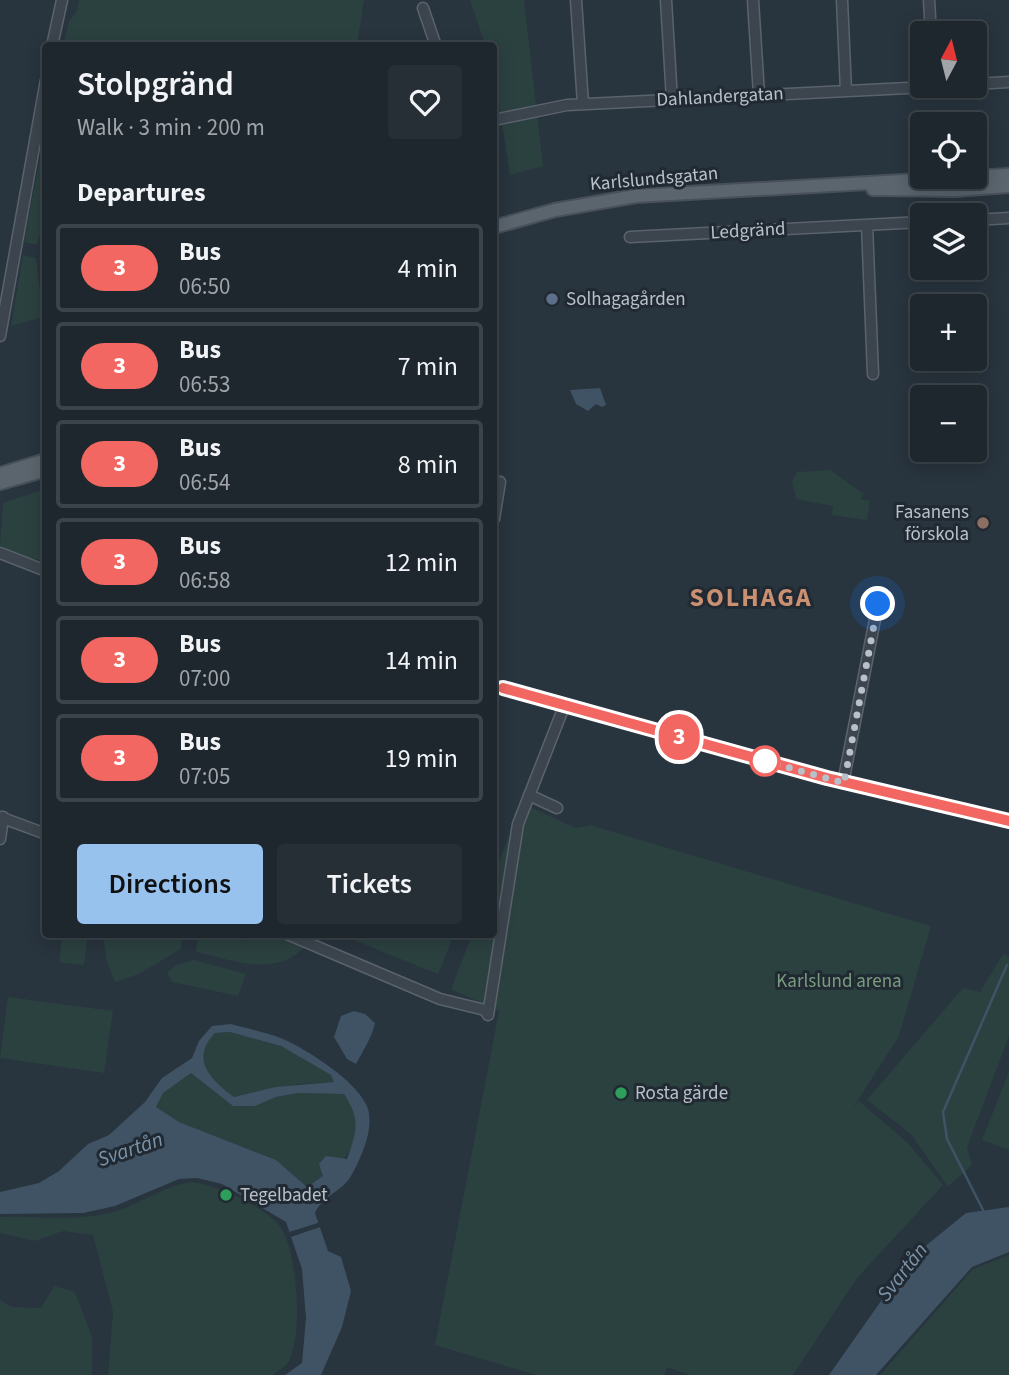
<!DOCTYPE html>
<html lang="en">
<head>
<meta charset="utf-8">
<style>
	:root { --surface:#1e272e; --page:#262f36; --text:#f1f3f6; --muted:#a1a5aa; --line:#3c444a; --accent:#98c2ee }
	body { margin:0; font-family:"Source Sans 3",sans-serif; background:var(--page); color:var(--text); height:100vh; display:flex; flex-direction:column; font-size:26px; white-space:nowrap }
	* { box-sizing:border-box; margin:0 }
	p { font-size:23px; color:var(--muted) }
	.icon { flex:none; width:38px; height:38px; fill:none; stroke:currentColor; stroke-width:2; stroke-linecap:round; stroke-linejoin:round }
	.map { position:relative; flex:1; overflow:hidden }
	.details { position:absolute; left:42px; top:42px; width:455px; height:896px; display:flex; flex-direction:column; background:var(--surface); border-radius:7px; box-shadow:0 4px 18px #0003,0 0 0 2px var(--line) }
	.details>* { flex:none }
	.badge { padding:0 14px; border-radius:23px; font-size:24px; line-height:46px }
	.needle { width:46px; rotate:7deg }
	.controls { position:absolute; left:910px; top:21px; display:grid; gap:14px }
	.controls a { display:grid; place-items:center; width:77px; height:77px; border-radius:7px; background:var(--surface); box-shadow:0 4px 18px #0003,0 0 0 2px var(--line); font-size:35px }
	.you { position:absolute; width:35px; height:35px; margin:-18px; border:5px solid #fff; border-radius:50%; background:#1a73e8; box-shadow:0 0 0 10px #1a73e833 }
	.map>.badge { position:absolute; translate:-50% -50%; box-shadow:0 0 0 4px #fff }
	h2 { padding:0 35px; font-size:26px; line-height:63px }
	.round { display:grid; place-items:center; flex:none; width:74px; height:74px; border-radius:7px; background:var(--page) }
	.overview { display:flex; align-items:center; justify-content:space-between; height:119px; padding:0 35px }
	h1 { font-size:33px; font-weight:600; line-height:52px }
	.cta { display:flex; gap:14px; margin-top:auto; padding:14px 35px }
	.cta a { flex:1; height:80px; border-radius:7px; background:var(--accent); color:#111; font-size:28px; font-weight:600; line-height:80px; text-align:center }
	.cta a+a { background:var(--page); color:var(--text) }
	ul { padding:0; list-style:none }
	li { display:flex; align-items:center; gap:21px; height:88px; margin:0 14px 10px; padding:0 21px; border:4px solid var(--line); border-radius:7px }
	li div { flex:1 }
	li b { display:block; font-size:26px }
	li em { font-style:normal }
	li .badge { min-width:77px; font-weight:700; text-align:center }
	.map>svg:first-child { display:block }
</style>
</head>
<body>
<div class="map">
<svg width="1009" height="1375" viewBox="0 0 1009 1375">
	<rect width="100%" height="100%" fill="#28343e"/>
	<path fill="#2b4140" d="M 79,0 L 364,0 L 357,45 L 63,45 L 69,21 L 77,11 Z
		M 470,0 L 524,0 L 543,166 L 510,175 L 494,72 L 494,46 L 485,45 Z
		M 45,131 L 45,212 L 37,245 L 24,242 Z
		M 23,255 L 36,258 L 43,317 L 11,326 Z
		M 830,470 L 864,494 L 860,499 L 870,501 L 867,520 L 832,515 L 833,506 L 796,499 L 792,482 L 797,472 Z
		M 45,489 L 45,561 L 18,556 L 0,548 L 3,503 Z
		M 521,803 L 576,828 L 590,825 L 931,926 L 899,1036 L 853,1108 L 859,1101 L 907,1142 L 943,1185 L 857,1278 L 793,1375 L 690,1375 L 667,1367 L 665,1375 L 536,1375 L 435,1345 L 499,1011 L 451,989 L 472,935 L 494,934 L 494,876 Z
		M 198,934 L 234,935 L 247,941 L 254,935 L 273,935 L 305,947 C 274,978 233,960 196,952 Z
		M 62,935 L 88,935 L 84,965 L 59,962 Z
		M 103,935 L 103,934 L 183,935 L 181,949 L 139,974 L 115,982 L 106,959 Z
		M 341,935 L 454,934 L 454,935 L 438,974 Z
		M 1003,954 L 1009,957 L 1009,1036 L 967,1147 L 972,1165 L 948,1187 L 911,1134 L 867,1100 L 963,988 L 980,992 Z
		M 194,960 L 246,974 L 238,996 L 172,982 L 167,973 L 176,965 Z
		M 8,997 L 113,1011 L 104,1073 L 0,1058 Z
		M 230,1032 L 281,1046 L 331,1075 L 334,1082 L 299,1084 L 234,1097 C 210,1079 190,1059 215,1033 Z
		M 1009,1072 L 1009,1150 L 982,1140 Z
		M 191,1073 L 233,1106 L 255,1106 L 276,1097 L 298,1093 L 344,1094 C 375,1140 344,1163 307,1187 L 276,1160 L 179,1122 L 156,1107 L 163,1093 Z
		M 192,1182 C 218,1186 260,1204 278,1224 C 298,1246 303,1335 289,1361 C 286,1366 278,1371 273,1375 L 108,1375 L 113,1312 L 93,1235 L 63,1231 L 35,1241 L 0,1233 L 0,1217 C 36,1216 75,1221 110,1213 C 139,1206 161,1186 192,1182 Z
		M 1009,1255 L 1009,1375 L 880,1375 L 973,1269 Z
		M 54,1286 L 75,1292 L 92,1337 L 92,1375 L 0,1375 L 0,1300 L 12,1307 L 41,1308 Z"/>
	<path fill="#405365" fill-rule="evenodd" d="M 600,388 L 606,405 L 602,407 L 596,404 L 588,411 L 576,404 L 570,390 Z
		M 354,1011 L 365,1014 L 375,1023 C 373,1035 362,1053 356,1064 L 347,1059 L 334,1037 L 341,1016 Z
		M 231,1024 C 248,1029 267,1032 283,1039 C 308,1050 360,1083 368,1109 C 374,1129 361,1159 351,1176 C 343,1191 324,1194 315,1213 L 328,1251 L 341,1257 L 351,1291 L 342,1327 L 321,1375 L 285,1375 L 302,1363 L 306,1318 L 302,1269 L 286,1222 L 222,1184 L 197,1178 L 179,1179 L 115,1206 L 83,1213 L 0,1214 L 0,1192 L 39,1183 L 59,1171 L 88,1144 L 109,1135 L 145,1102 L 162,1078 L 192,1058 L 199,1041 L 212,1026 ZM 230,1032 L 281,1046 L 331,1075 L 334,1082 L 276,1087 L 234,1097 C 210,1079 190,1059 215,1033 ZM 191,1073 L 233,1106 L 255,1106 L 276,1097 L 298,1093 L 344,1094 C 361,1120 357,1131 347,1159 L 326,1156 L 319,1164 L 323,1176 L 307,1187 L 276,1160 L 179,1122 L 156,1107 L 163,1093 Z
		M 1009,1207 L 1009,1252 L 972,1267 L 876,1375 L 829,1375 L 912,1257 L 966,1213 Z"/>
	<path fill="#28343e" d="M 321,1222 L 323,1226 L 288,1238 L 286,1233 Z"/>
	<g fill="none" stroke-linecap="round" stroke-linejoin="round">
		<path stroke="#405365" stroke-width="2.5" d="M 984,1212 L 947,1139 L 943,1112 L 1007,965"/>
		<g stroke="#5a636c" stroke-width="13">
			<path id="minor" d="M 576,0 L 583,104
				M 666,0 L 672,100
				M 753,0 L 759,95
				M 842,0 L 846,91
				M 929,0 L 931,33
				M 423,8 L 436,46
				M 52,46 L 62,0
				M 975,84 L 1009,82
				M 494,120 L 567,105 L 948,86
				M 975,220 L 1009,218
				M 867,225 L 873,374
				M 630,237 L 922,222
				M 0,336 L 46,80
				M 494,519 L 500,482
				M 0,553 L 46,571
				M 494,685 L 843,783 L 1009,821
				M 843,783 L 878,604
				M 529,795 L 557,808
				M 0,817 L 46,834
				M 0,839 L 3,817
				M 287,934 L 440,999 L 485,1010 L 488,1015 L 518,824 L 565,704"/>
		</g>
		<g stroke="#48515a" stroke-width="16">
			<path id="major" d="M 873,189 L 956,190 L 1009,186
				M 494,227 L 555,210 L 636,196 L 1009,175
				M 0,474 L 46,460
				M 0,483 L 46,470"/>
		</g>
		<use href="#minor" stroke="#3c454e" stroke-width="10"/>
		<use href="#major" stroke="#5a656e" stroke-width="12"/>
	</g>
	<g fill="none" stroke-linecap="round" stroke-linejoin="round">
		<g stroke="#fff" stroke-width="16">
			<path id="line" d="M 503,688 L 827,778 L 1009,821"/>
		</g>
		<use href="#line" stroke="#f26762" stroke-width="10"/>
		<path stroke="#b8c0c9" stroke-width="7" stroke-dasharray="0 12.6" d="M 765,761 L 844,783 L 878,604"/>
	</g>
	<circle fill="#5c6f8a" stroke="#212a33" stroke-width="2.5" cx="552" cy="299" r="7"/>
	<circle fill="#8d6e63" stroke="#212a33" stroke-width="2.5" cx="983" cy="523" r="7"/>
	<circle fill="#fff" stroke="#f26762" stroke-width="3.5" cx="765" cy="761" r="14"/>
	<g fill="#2e9e5b" stroke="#212a33" stroke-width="2.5">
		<circle cx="621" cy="1093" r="7"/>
		<circle cx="226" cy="1195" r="7"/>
	</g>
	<g text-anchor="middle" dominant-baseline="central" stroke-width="6" stroke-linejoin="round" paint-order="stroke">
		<g font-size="19" fill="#b8c0c9" stroke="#212a33">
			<text transform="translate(720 97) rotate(-3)">Dahlandergatan</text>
			<text transform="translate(654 179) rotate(-5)">Karlslundsgatan</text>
			<text transform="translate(748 231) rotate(-3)">Ledgränd</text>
		</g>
		<g font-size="19" fill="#b8c0c9" stroke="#212a33" text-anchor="start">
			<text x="566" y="299">Solhagagården</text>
			<text x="969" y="512" text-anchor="end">Fasanens<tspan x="969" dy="22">förskola</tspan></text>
			<text x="635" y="1093">Rosta gärde</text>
			<text x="240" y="1195">Tegelbadet</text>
		</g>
		<g font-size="19" fill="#799c7e" stroke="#212a33">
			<text x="839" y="981">Karlslund arena</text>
		</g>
		<g font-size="21" font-style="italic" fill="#7c94a9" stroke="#212a33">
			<text transform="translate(130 1149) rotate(-19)">Svartån</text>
			<text transform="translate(902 1272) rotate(-52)">Svartån</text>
		</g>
		<g font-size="26" font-weight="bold" letter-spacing="2" fill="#cb8f71" stroke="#212a33">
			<text x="751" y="597">SOLHAGA</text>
		</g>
	</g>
</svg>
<div class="controls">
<a><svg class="needle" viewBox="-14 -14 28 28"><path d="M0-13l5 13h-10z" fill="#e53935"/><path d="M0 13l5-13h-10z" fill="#a1a5aa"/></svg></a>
<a><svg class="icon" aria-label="locate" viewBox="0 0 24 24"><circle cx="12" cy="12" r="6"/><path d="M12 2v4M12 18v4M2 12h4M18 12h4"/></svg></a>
<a><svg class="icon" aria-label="layers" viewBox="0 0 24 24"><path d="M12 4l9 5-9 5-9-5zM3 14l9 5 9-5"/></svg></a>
<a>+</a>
<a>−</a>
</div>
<div class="you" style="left:878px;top:604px"></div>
<b class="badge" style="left:679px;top:737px;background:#f26762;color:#fff">3</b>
<section class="details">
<div class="overview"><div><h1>Stolpgränd</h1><p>Walk · 3 min · 200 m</p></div><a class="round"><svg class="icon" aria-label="heart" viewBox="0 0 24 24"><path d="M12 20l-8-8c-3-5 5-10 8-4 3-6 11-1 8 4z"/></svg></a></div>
<h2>Departures</h2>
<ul>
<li><span class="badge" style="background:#f26762;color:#fff">3</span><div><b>Bus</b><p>06:50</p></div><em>4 min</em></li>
<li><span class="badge" style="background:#f26762;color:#fff">3</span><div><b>Bus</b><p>06:53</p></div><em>7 min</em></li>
<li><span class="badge" style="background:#f26762;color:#fff">3</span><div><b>Bus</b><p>06:54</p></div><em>8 min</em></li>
<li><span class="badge" style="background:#f26762;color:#fff">3</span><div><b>Bus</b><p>06:58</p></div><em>12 min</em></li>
<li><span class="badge" style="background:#f26762;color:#fff">3</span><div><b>Bus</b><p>07:00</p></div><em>14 min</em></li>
<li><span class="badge" style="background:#f26762;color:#fff">3</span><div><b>Bus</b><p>07:05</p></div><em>19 min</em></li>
</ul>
<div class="cta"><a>Directions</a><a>Tickets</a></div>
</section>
</div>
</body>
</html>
